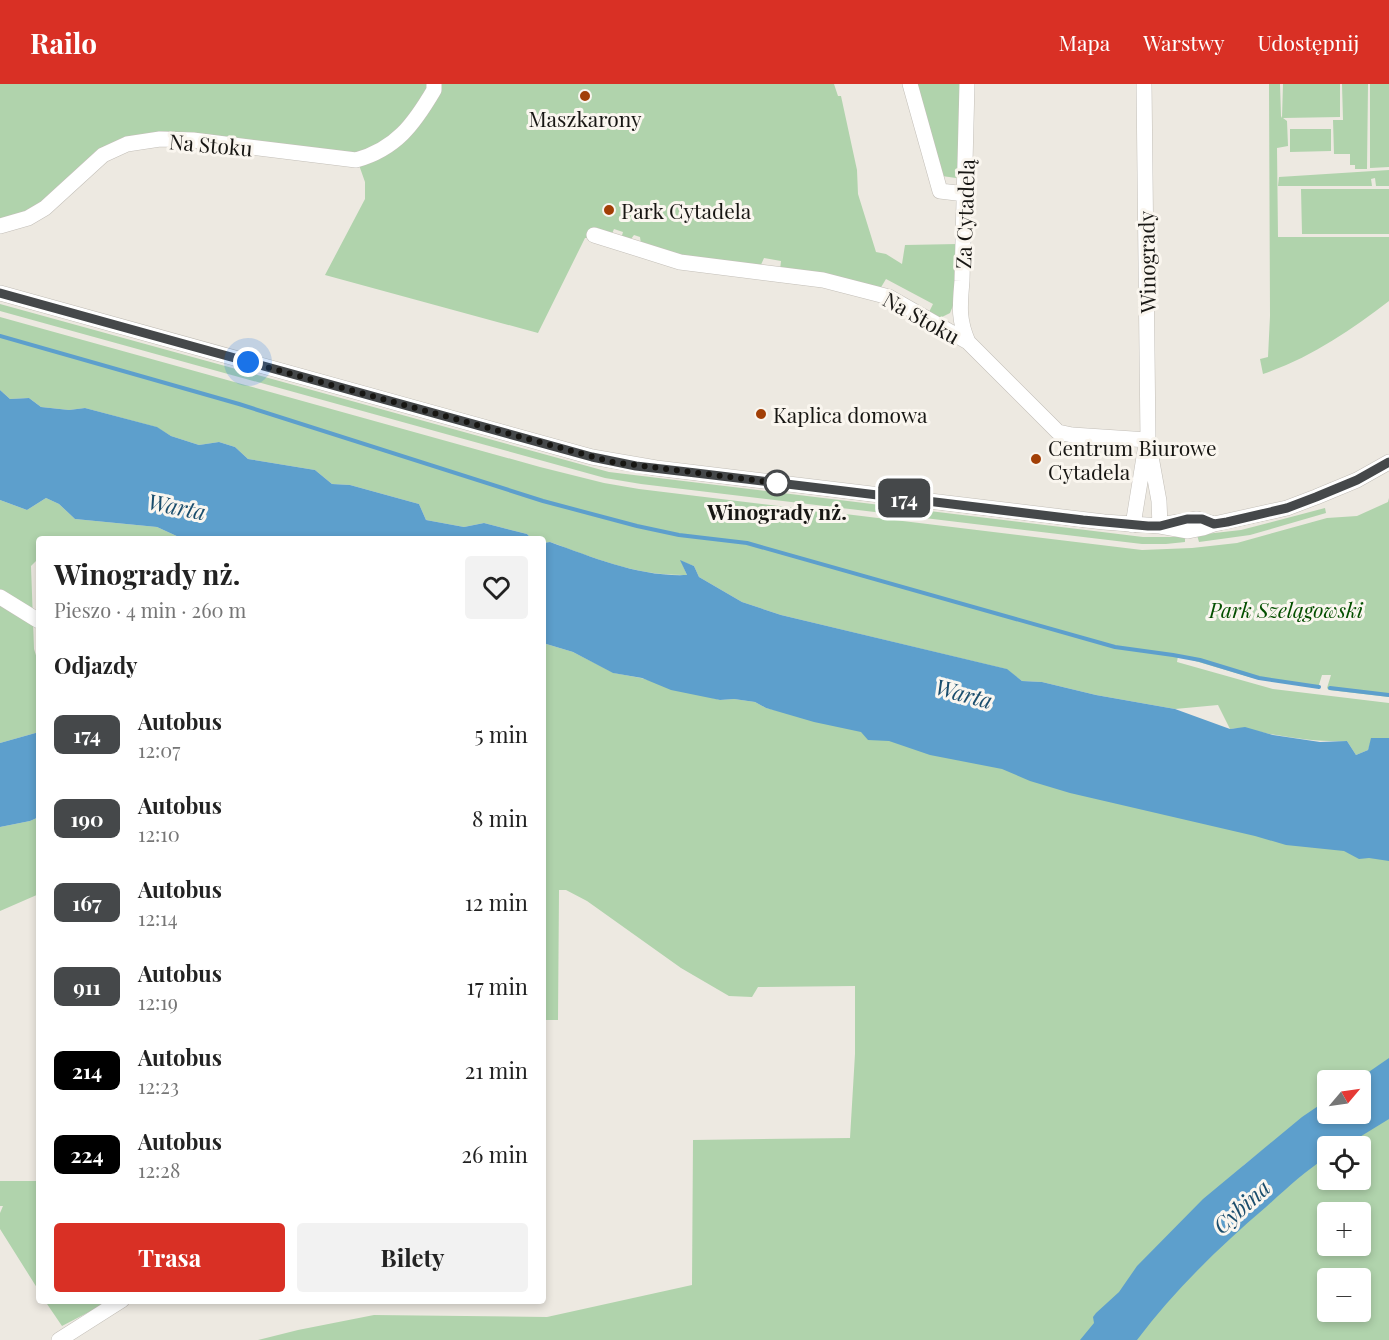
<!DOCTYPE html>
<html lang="pl">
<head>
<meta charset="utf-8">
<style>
	:root { --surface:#fff; --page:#f2f2f2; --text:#222; --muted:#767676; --accent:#d93025 }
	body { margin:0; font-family:"Playfair Display",serif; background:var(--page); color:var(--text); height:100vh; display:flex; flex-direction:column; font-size:22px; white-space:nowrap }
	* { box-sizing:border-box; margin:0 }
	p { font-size:20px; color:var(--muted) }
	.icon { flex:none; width:33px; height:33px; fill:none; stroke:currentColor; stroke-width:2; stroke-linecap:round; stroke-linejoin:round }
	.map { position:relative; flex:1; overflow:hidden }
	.side { position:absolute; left:36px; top:452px; width:510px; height:768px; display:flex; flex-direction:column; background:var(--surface); border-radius:6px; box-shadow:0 3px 9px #0003 }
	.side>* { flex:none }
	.badge { padding:0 12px; border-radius:9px; font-size:21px; line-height:39px }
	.needle { width:39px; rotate:61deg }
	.controls { position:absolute; left:1317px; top:986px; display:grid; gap:12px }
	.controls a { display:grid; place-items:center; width:54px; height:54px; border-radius:6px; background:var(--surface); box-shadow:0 3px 9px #0003; font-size:30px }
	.you { position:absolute; width:30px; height:30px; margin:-15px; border:4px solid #fff; border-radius:50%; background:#1a73e8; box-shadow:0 0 0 9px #1a73e833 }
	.map>.badge { position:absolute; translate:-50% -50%; box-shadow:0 0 0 3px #fff }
	h2 { padding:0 18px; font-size:22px; line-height:54px }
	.round { display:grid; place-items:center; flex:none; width:63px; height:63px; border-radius:6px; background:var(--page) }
	.summary { display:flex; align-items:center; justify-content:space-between; height:102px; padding:0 18px }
	h1 { font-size:28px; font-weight:700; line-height:45px }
	.action { display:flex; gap:12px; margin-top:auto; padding:12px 18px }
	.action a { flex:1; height:69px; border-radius:6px; background:var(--accent); color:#fff; font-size:24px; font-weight:700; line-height:69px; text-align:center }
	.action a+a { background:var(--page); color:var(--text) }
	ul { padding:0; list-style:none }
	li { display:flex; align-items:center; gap:18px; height:84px; padding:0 18px }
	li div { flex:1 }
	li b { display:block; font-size:22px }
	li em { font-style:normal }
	li .badge { min-width:66px; font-weight:700; text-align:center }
	header { display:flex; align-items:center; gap:36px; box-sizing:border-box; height:84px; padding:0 30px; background:var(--accent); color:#fff }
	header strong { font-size:28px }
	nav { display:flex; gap:33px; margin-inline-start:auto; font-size:21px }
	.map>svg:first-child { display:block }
</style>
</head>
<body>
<header>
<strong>Railo</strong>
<nav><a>Mapa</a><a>Warstwy</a><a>Udostępnij</a></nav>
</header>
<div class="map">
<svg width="1389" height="1256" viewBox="0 0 1389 1256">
	<rect width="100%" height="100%" fill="#ede9e1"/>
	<path fill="#b0d3ac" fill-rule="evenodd" d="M 0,0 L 834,0 L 838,12 L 841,12 L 857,86 L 858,110 L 876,168 L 886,170 L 902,180 L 905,161 L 958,160 L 955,217 L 950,229 L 940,234 L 928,230 L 933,220 L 886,195 L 880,205 L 780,186 L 781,177 L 764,174 L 760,183 L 694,176 L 641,160 L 640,153 L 634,151 L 631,155 L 621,155 L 623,148 L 614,145 L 611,152 L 585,154 L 538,249 L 325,191 L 365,115 L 365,98 L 359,81 L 192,50 L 160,47 L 137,55 L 43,121 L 0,138 Z
		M 916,0 L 961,0 L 960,90 L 956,94 L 942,92 Z
		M 1269,0 L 1280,0 L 1281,32 L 1282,34 L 1283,0 L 1340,0 L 1340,33 L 1283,34 L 1287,37 L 1288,62 L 1277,64 L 1278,153 L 1389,153 L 1389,217 C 1350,247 1310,274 1263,290 L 1260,275 L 1268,273 L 1270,232 Z
		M 1342,0 L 1368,0 L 1367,85 L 1355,85 L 1355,81 L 1350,81 L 1350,70 L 1334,70 L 1333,36 L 1343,36 Z
		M 1370,0 L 1389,0 L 1389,83 L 1370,84 Z
		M 1290,45 L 1331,45 L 1331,67 L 1290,68 Z
		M 1389,86 L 1389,102 L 1376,102 L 1375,94 L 1371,95 L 1372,102 L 1278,102 L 1279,93 Z
		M 1301,105 L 1389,105 L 1389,150 L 1302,150 Z
		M 0,220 L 609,388 L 1143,453 L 1185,453 L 1185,458 L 1166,460 L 1142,460 L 641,400 L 605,394 L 0,227 Z
		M 0,233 L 540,383 L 604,399 L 639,405 L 1142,466 L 1192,464 L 1237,459 L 1327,434 L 1357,432 L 1388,418 L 1389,414 L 1389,613 L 1329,606 L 1327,604 L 1331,591 L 1322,591 L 1318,604 L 1253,594 L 1178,572 L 1177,578 L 1273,605 L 1389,619 L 1389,654 L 1372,654 L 1368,666 L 1356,671 L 1347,657 C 1323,658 1300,655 1276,651 C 1259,649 1248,643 1230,645 L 1218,621 L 1175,625 L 1096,611 L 1042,598 L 1022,597 L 1006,585 L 781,531 L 742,518 L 699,493 L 694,482 L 681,477 L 687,491 C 637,492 597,475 550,458 L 543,459 L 543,454 L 531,454 L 527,450 L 484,439 L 464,443 L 426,436 L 419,420 L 350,401 L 332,400 L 315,386 L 248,375 L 235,363 L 219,358 L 199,361 L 171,352 L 156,343 L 85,324 L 69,326 L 41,323 L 29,314 L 10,315 L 0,306 Z
		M 46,414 L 59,420 L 75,435 L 157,443 L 181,454 L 39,454 L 39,474 L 31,482 L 34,565 L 39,581 L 39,648 L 0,659 L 0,416 L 27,426 Z
		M 1325,424 L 1326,429 L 1250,451 L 1199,458 L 1197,451 L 1241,446 Z
		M 543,559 L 573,568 L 614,589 L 641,594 L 720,616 L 734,615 L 755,618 L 766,624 L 1389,770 L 1389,981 L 1360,996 L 1328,996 L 1327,1022 L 1259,1069 L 1244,1081 L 1095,1256 L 258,1256 L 298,1246 L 374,1231 L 547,1233 L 692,1201 L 693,1056 L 850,1054 L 855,970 L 855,902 L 758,903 L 752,913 L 729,912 L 681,884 L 587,817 L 566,806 L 559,806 L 558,936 L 543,936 Z
		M 39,733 L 39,810 L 0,827 L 0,743 L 30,737 Z
		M 1389,996 L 1389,1256 L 1123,1256 L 1341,1029 L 1360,1029 ZM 1328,1062 L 1360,1062 L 1360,1095 L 1328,1095 ZM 1328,1128 L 1360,1128 L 1360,1161 L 1328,1161 ZM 1328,1194 L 1360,1194 L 1360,1227 L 1328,1227 Z
		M 0,1097 L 39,1097 L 39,1207 L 0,1145 L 0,1129 L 3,1122 L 0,1122 Z
		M 45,1217 L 110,1217 L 62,1242 Z"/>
	<path fill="#5d9fcc" d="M 0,306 L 10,315 L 29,314 L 41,323 L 69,326 L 85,324 L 157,343 L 171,352 L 199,361 L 219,358 L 235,363 L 248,375 L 315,386 L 332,400 L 350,401 L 419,420 L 426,436 L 464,443 L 484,439 L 527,450 L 531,454 L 181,454 L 157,443 L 75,435 L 59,420 L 46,414 L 27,426 L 0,416 Z
		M 550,458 C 595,474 639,493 687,491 L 680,476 L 694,482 L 699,493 L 742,518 L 781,531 L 1007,585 L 1022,597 L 1042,598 L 1096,611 L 1175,625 L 1230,645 L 1245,643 L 1273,651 L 1320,658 L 1347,657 L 1356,671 L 1368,666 L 1371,654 L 1389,654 L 1389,777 L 1369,774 L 1359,775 L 1344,767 L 1286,761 L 1255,752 L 1070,709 L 1030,697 L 1002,685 L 930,671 L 889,657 L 868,656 L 861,648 L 814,638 L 766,624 L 755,618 L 734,615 L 720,616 L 671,606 L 642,594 L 613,589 L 573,568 L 543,559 L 543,459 Z
		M 39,648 L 39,733 L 30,737 L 0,743 L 0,659 Z
		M 1389,974 L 1389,1035 L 1345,1062 L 1328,1062 L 1327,1073 C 1305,1087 1286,1105 1266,1123 C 1219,1163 1174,1207 1137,1256 L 1080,1256 L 1094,1239 L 1093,1233 L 1096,1229 L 1119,1208 L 1137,1182 L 1203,1115 L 1302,1033 L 1327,1016 L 1328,1029 L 1360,1029 L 1360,996 L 1357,996 Z"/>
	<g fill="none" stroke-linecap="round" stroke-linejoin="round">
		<path stroke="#5d9fcc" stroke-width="4" d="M 0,252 L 239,320 L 543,417 L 637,442 L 679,451 L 747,459 L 1115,563 L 1173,571 L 1200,576 L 1259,594 L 1319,603
			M 1330,604 L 1389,611"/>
		<g stroke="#c3bfb8" stroke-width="16">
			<path id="minor" d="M 910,0 L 940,107 L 965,110
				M 967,0 L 962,197 C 960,221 958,235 968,258
				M 1144,0 L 1148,356 L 1159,417 L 1160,442
				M 0,142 L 28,134 L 45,124 L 103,71 L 127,60 L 160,55 L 193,56 L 356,76 C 396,65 414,40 434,6 L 434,0
				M 594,151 L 680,178 L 823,196 L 889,213 L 968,258 L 1058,348 L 1072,351 L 1148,356
				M 0,209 L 592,373 L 656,384 L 1104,438 L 1160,442 L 1188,447 L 1203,444 L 1214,440 L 1287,424 L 1316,413 L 1357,396 L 1389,378
				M 1166,440 L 1197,435 L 1214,440
				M 1133,441 L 1145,367
				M 0,513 L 39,537
				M 59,1256 L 122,1216"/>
		</g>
		<use href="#minor" stroke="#fff" stroke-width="15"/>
	</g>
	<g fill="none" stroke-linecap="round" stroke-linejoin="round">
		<g stroke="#fff" stroke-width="14">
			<path id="line" d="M 0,209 L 592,373 L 636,382 L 696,389 L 1083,436 L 1148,442 L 1160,442 L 1187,435 L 1202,435 L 1214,440 L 1227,438 L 1287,424 L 1316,413 L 1357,396 L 1389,378"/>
		</g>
		<use href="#line" stroke="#45484a" stroke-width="9"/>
		<path stroke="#171613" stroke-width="6" stroke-dasharray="0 10.8" d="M 248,278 L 612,378 L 777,399"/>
	</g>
	<g fill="#a23f06" stroke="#faf6ef" stroke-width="2">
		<circle cx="585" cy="12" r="6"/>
		<circle cx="609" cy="126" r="6"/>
		<circle cx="761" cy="330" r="6"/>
		<circle cx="1036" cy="375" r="6"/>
	</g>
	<circle fill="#fff" stroke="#45484a" stroke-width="3" cx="777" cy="399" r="12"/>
	<g text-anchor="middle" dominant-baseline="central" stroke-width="6" stroke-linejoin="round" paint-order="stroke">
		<g font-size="21" fill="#171613" stroke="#faf6ef" text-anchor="start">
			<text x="585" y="34" text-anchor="middle">Maszkarony</text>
			<text x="621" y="126">Park Cytadela</text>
			<text x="773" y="330">Kaplica domowa</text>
			<text x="1048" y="363">Centrum Biurowe<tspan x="1048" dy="24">Cytadela</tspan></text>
		</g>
		<g font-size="21" fill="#171613" stroke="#faf6ef">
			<text transform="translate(211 60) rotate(5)">Na Stoku</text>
			<text transform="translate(964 130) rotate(-88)">Za Cytadelą</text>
			<text transform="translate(1146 178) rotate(-91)">Winogrady</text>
			<text transform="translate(922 233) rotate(29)">Na Stoku</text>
		</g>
		<g font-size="21" font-weight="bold" fill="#171613" stroke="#faf6ef">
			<text x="777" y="427">Winogrady nż.</text>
		</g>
		<g font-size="21" font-style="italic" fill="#044f00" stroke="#faf6ef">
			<text x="1286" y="525">Park Szelągowski</text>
		</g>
		<g font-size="22" font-style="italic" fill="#1a4d6c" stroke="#faf6ef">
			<text transform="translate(177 422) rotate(11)">Warta</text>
			<text transform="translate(964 609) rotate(15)">Warta</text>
			<text transform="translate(1241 1122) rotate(-42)">Cybina</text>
		</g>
	</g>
</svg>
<div class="controls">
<a><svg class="needle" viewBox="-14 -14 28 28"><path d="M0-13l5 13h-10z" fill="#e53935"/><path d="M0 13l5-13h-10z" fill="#767676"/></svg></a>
<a><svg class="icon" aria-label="locate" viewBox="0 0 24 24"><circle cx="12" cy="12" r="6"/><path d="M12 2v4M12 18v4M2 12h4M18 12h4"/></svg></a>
<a>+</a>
<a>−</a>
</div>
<div class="you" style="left:248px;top:278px"></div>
<b class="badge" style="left:904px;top:414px;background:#45484a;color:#fff">174</b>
<section class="side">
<div class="summary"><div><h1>Winogrady nż.</h1><p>Pieszo · 4 min · 260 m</p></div><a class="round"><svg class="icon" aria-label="heart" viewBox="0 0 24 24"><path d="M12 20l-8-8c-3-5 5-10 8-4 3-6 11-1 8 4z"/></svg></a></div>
<h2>Odjazdy</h2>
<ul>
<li><span class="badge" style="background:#45484a;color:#fff">174</span><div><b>Autobus</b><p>12:07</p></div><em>5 min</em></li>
<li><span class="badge" style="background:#45484a;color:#fff">190</span><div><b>Autobus</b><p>12:10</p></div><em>8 min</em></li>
<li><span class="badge" style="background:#45484a;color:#fff">167</span><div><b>Autobus</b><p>12:14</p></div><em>12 min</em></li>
<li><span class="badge" style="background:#45484a;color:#fff">911</span><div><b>Autobus</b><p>12:19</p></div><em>17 min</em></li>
<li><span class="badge" style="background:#000;color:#fff">214</span><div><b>Autobus</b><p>12:23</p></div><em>21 min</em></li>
<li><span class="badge" style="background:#000;color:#fff">224</span><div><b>Autobus</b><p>12:28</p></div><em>26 min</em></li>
</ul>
<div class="action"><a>Trasa</a><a>Bilety</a></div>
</section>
</div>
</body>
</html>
